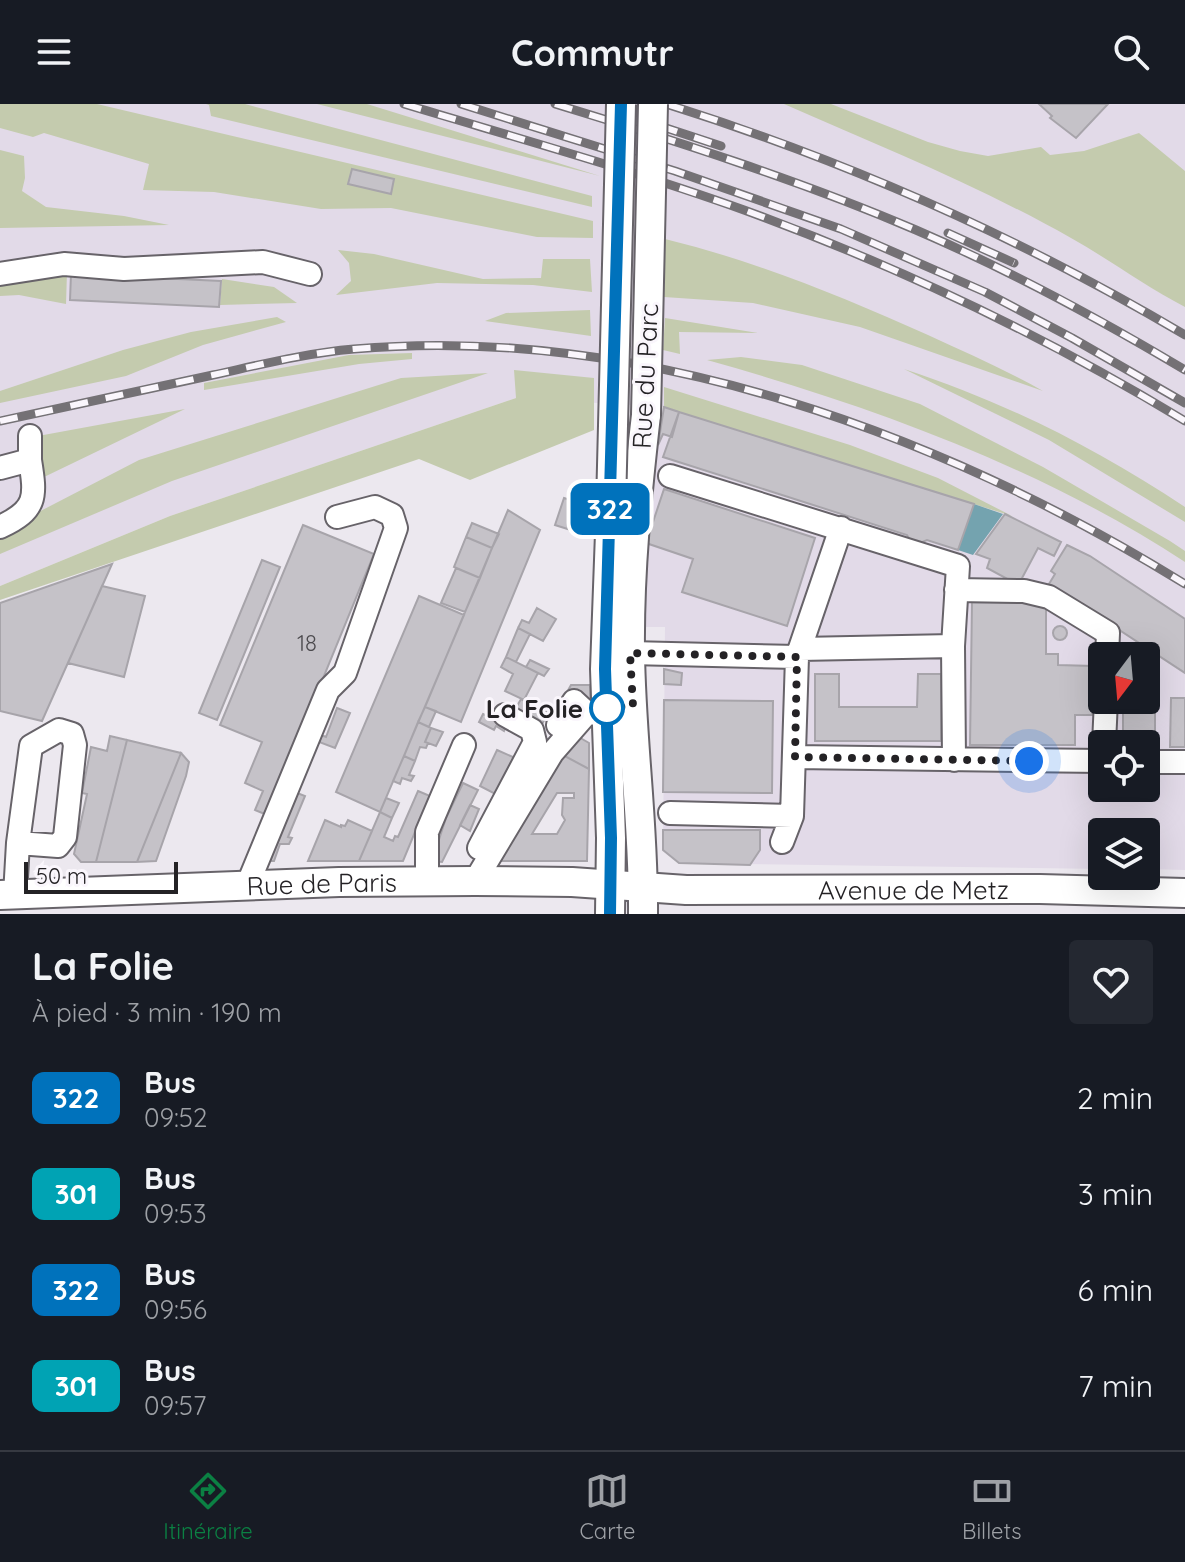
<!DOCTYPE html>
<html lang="fr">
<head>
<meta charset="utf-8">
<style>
	:root { --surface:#171b24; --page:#242831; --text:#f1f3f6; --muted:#9ea1a6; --line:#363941; --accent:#0b8043 }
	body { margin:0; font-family:Quicksand,sans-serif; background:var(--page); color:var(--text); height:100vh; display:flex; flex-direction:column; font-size:30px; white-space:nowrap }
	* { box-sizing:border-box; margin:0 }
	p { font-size:26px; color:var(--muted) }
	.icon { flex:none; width:44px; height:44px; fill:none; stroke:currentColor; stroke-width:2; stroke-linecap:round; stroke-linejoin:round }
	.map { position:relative; height:810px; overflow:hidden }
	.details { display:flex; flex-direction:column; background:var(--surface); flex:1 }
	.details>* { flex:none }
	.badge { padding:0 16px; border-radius:12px; font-size:28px; line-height:52px }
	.needle { width:52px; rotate:196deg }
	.fabs { position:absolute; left:1088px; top:538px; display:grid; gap:16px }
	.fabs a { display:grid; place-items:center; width:72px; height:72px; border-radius:8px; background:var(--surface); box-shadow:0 8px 32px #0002; font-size:40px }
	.scale { position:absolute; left:24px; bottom:20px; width:154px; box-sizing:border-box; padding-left:8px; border:4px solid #242225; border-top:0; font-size:22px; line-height:28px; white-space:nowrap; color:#242225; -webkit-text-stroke:6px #faf6fc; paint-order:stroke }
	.you { position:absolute; width:40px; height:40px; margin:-20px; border:6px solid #fff; border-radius:50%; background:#1a73e8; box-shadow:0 0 0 12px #1a73e833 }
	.map>.badge { position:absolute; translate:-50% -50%; box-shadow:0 0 0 4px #fff }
	.round { display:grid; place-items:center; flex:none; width:84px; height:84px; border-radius:8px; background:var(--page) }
	.summary { display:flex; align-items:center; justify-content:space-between; height:136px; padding:0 32px }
	h1 { font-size:38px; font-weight:800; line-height:60px }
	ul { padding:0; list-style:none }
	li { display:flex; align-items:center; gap:24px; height:96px; padding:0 32px }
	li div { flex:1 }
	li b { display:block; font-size:30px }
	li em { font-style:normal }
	li .badge { min-width:88px; font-weight:700; text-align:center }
	header { display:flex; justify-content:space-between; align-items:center; height:104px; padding:0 32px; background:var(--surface); font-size:36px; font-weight:800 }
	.tabs { display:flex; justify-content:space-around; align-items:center; height:112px; border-top:2px solid var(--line); background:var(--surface); font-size:22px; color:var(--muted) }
	.tabs a { display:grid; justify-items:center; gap:4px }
	.tabs .on { color:var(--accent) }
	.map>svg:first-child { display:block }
</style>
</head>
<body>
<header><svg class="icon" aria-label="menu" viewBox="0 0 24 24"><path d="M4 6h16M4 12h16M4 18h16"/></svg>Commutr<svg class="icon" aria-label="search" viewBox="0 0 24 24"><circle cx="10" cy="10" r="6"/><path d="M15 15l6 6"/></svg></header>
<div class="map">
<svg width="1185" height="810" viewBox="0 0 1185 810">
	<rect width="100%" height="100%" fill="#ece8ef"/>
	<path fill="#e2dae8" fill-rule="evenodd" d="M 0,0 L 1185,0 L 1185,766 L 1146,765 L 1146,728 L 1102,728 L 1102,765 L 679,759 L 663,746 L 665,523 L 642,523 L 646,439 L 663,303 L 516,294 L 170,412 L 0,482 ZM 1102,552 L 1146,552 L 1146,596 L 1102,596 ZM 1102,640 L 1146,640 L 1146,684 L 1102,684 Z"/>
	<path fill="#c4cbae" d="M 0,0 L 97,0 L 593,117 L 593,134 L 537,133 L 391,104 L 321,105 L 214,88 L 143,86 L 149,60 L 44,29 L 33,33 L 0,24 Z
		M 206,0 L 245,0 L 592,92 L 592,103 L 211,12 L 209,1 Z
		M 317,0 L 367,0 L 600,72 Z
		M 784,0 L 831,0 L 928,38 L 960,47 L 988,52 L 1041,43 L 1050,51 L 1084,47 L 1139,29 L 1185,67 L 1185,203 C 1145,182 1110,156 1071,134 C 979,82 880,42 784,0 Z
		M 0,46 L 24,52 L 25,74 L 22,87 L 46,103 L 124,112 L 169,121 L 0,124 Z
		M 665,135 C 756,157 843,193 928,231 C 967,249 1006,266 1043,287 L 860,223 L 753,199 L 664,193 Z
		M 338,146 L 374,150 L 483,175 L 541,174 L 543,155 L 590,155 L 592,188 L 533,181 L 437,179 L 336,191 L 351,177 L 349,159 Z
		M 67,168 L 66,200 L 19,191 L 0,192 L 0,177 Z
		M 222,175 L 274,183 L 297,199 L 220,201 Z
		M 590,206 L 591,232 L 485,217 L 506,209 Z
		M 277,213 L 286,218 L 203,241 L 126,272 L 0,299 L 0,287 L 123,246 L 191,228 Z
		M 665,214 L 758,229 L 679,228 L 680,250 L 663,246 Z
		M 412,249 L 412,255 L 359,260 L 204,286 L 204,279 L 349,251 Z
		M 741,253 L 802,261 L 920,300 L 1043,363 L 1170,437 L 1185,447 L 1185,458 C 1042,364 871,302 707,256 Z
		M 904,265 C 1007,299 1094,343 1185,403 L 1185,418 L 1049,336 Z
		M 514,266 L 594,274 L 594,326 L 470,376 L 419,355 L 0,496 L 0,482 L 170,412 L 516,294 Z
		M 488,269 L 172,377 L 0,450 L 0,428 L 139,356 L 401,274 Z
		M 664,283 L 850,341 L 938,374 L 1012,412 L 664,303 Z
		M 185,305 L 42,374 L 38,332 Z"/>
	<path fill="#74a3af" d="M 974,400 L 1003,410 L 973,451 L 958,446 Z"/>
	<path fill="#c5c2c8" stroke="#a7a4aa" stroke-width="2" fill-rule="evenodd" d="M 1039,0 L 1108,0 L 1076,34 L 1050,14 L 1052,12 Z
		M 352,65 L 394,75 L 391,90 L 348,80 Z
		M 71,170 L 221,177 L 219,203 L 70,196 Z
		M 664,303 L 679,308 L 672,333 L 663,330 L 658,341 Z
		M 679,308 L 974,400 L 958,446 L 927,436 L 920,439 L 910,436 L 907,431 L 663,353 Z
		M 664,385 L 815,434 L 787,522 L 682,488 L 693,455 L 646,439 Z
		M 564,394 L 585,401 L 577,428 L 555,421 Z
		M 508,406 L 540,426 L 461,618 L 425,603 Z
		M 1005,410 L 1061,438 L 1054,452 L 1038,444 L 1021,476 L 1011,477 L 987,464 L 990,455 L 976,450 Z
		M 472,419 L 499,430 L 492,444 L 466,433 Z
		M 303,421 L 374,450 L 267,711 L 255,706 L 263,687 L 245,679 L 262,638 L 220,621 Z
		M 466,433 L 492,444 L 480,474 L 454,463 Z
		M 1067,441 L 1090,452 L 1185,515 L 1185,569 L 1049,480 L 1055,470 L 1051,467 Z
		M 262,456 L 280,463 L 217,616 L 199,609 Z
		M 112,460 L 42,617 L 0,607 L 0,499 Z
		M 456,464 L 480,474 L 465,508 L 441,499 Z
		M 102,482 L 145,492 L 124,573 L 68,559 Z
		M 419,492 L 464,511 L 380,708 L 336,688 Z
		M 972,498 L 1046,499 L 1046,550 L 1058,550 L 1058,561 L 1093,562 L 1092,611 L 1075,611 L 1075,641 L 970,641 Z
		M 537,504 L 556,515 L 543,537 L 518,524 L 522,516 L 529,519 Z
		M1053 529a7 7 0 1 1 14 0a7 7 0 1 1-14 0Z
		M 518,524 L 530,530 L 516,558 L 506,553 Z
		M 506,553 L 538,569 L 524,596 L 505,587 L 513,570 L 501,563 Z
		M 530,556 L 549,565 L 544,572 L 526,563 Z
		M 664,565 L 682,569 L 681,581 L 664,580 Z
		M 815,570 L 839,570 L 839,603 L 917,603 L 918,570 L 941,570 L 941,637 L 815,637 Z
		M 571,581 L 590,581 L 590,594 L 560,630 L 549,620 Z
		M 1146,594 L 1155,594 L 1155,642 L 1123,640 L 1123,596 L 1146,596 Z
		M 1171,594 L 1185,594 L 1185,643 L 1170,643 Z
		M 521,595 L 548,609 L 540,624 L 513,609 Z
		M 664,596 L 773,597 L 772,689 L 663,688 Z
		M 425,603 L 436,607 L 429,623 L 418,618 Z
		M 337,604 L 350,609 L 335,644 L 319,638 L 321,631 L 326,633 Z
		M 483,610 L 506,622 L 504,627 L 496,622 L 494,626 L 479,618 Z
		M 418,618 L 431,624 L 425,638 L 428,639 L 426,644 L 420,643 L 415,657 L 404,652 Z
		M 431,624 L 443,628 L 436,642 L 425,638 Z
		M 110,632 L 127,636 L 96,758 L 81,758 L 74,750 L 87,690 L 82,689 L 91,643 L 107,647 Z
		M 577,632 L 589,639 L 589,665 L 561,650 Z
		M 127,636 L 181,649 L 137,758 L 96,758 Z
		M 497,646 L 522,657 L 503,694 L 480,682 Z
		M 181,649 L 189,658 L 186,672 L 156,757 L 137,758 Z
		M 561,650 L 589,665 L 587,757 L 495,757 ZM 557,689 L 574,689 L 574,694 L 563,694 L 562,711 L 565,716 L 557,730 L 532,730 Z
		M 404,652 L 415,657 L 409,671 L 414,672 L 411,677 L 402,674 L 400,680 L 393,677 Z
		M 463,679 L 478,686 L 442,758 L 432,757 L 446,714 Z
		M 292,687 L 305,692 L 288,733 L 292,734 L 289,740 L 280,740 L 274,757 L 263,757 Z
		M 418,687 L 430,692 L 403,757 L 359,757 L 380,708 L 392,714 L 384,733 L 393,737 L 395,732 L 398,733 Z
		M 386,694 L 399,699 L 392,714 L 380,708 Z
		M 470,701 L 479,705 L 470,727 L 460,721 Z
		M 325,716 L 341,723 L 341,721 L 345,722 L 348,716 L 372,727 L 359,757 L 308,757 Z
		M 663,726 L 760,726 L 760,746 L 750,761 L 679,759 L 663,746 Z"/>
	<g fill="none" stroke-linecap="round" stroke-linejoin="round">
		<g stroke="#676369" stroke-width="26">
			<path id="minor" d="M 0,170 L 64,160 L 124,165 L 263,158 L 310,170
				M 30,356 L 30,332
				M 0,364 L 30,356 C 36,393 37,406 0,423
				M 670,372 L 958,462 L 953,542
				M 956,486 L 1024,487 L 1049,493 L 1108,529 L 1107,552
				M 800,545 L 953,542 L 954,656
				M 630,549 L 797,553 L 792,712 L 782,738
				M 797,553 L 841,424
				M 558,621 L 574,597 L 587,609 L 602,610
				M 1104,640 L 1106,596
				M 795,653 L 1102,657
				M 1146,658 L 1185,658
				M 670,709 L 792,712
				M 479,744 L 535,638 L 532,626 L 505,611
				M 475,777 L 552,649 L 587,609
				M 427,778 L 427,728 L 464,641
				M 247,782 L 328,586 L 345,569 L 396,424 L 392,411 L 375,403 L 337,413
				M 15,791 L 18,739 L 31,642 L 59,626 L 72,630 L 75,641 L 65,733 L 58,742 L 18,739"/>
		</g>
		<g stroke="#676369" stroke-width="32">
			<g id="major">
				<path id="s1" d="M 0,791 L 339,778 L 475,777 L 572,778 L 686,786 L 1040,785 L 1185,789"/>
				<path d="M 610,810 L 611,734 L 605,565 L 611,402"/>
				<path d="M 643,810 C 644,722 631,636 630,548 C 629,469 637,390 646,311"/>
			</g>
		</g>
		<use href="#minor" stroke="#fff" stroke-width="22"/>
		<use href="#major" stroke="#fff" stroke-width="28"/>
		<g stroke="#747175" stroke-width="9">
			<path id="rail" d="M 404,0 C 517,34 632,66 744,106 C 898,162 1045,232 1185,317
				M 461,0 L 675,67 L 841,125 L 985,188 L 1072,234 L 1185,299
				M 555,0 C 676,37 799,76 916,126 C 1009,166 1098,214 1185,266
				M 666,0 C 848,57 1021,134 1185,231
				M 660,22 L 721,42
				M 948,129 L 1014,159
				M 0,317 C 71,302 142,286 213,271 C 259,261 306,249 354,245 C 642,220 942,330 1185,480"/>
		</g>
		<use href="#rail" stroke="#faf6fc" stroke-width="6" stroke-dasharray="18" stroke-linecap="butt"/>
		<g stroke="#676369" stroke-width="32" stroke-linecap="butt">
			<path id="major-bridge" d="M 646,311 L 653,0
				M 611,402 L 621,0"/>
		</g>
		<use href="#major-bridge" stroke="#fff" stroke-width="28"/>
	</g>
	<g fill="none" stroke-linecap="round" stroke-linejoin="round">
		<g stroke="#fff" stroke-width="18">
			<path id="line" d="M 610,810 L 611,734 L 605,565 L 621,0"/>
		</g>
		<use href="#line" stroke="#0072bc" stroke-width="12"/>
		<path stroke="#242225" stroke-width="8" stroke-dasharray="0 14.4" d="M 607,604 L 633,602 L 630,549 L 797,553 L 795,653 L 1029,657"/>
	</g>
	<circle fill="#fff" stroke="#0072bc" stroke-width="4" cx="607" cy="604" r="16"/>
	<g text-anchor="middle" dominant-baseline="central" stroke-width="6" stroke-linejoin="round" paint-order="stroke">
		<g font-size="22" fill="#4c4a4e">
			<text x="307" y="539">18</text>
		</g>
		<g font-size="26" fill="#242225" stroke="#faf6fc">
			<text transform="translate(645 272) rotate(-87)">Rue du Parc</text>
			<text stroke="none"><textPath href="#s1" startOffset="322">Rue de Paris</textPath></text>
			<text stroke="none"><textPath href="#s1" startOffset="914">Avenue de Metz</textPath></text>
		</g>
		<g font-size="26" font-weight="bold" fill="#242225" stroke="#faf6fc" text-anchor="end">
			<text x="583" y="604">La Folie</text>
		</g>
	</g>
</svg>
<div class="fabs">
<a><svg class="needle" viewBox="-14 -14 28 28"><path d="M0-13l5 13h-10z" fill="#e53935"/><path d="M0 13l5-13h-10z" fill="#9ea1a6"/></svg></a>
<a><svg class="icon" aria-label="locate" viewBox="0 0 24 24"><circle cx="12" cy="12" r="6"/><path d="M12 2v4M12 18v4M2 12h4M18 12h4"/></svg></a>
<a><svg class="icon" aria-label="layers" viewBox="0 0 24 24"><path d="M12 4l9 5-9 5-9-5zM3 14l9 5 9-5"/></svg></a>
</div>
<div class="scale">50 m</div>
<div class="you" style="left:1029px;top:657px"></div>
<b class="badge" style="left:610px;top:405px;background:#0072bc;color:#fff">322</b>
</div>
<section class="details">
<div class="summary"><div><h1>La Folie</h1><p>À pied · 3 min · 190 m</p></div><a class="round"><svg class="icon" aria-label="heart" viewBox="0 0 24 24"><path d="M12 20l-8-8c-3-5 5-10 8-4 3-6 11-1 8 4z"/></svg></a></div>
<ul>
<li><span class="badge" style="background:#0072bc;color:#fff">322</span><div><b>Bus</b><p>09:52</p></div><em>2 min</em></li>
<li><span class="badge" style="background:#00a3b4;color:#fff">301</span><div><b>Bus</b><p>09:53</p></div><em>3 min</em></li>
<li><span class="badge" style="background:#0072bc;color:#fff">322</span><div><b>Bus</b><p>09:56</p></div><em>6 min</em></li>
<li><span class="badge" style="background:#00a3b4;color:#fff">301</span><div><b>Bus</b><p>09:57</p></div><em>7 min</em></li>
</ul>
</section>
<nav class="tabs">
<a class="on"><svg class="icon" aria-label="directions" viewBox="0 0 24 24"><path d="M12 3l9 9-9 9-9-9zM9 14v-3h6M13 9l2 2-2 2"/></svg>Itinéraire</a>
<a><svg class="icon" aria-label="map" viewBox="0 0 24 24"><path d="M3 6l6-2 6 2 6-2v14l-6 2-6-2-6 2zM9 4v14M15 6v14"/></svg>Carte</a>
<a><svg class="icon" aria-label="tickets" viewBox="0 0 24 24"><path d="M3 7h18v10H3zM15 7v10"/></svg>Billets</a>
</nav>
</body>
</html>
